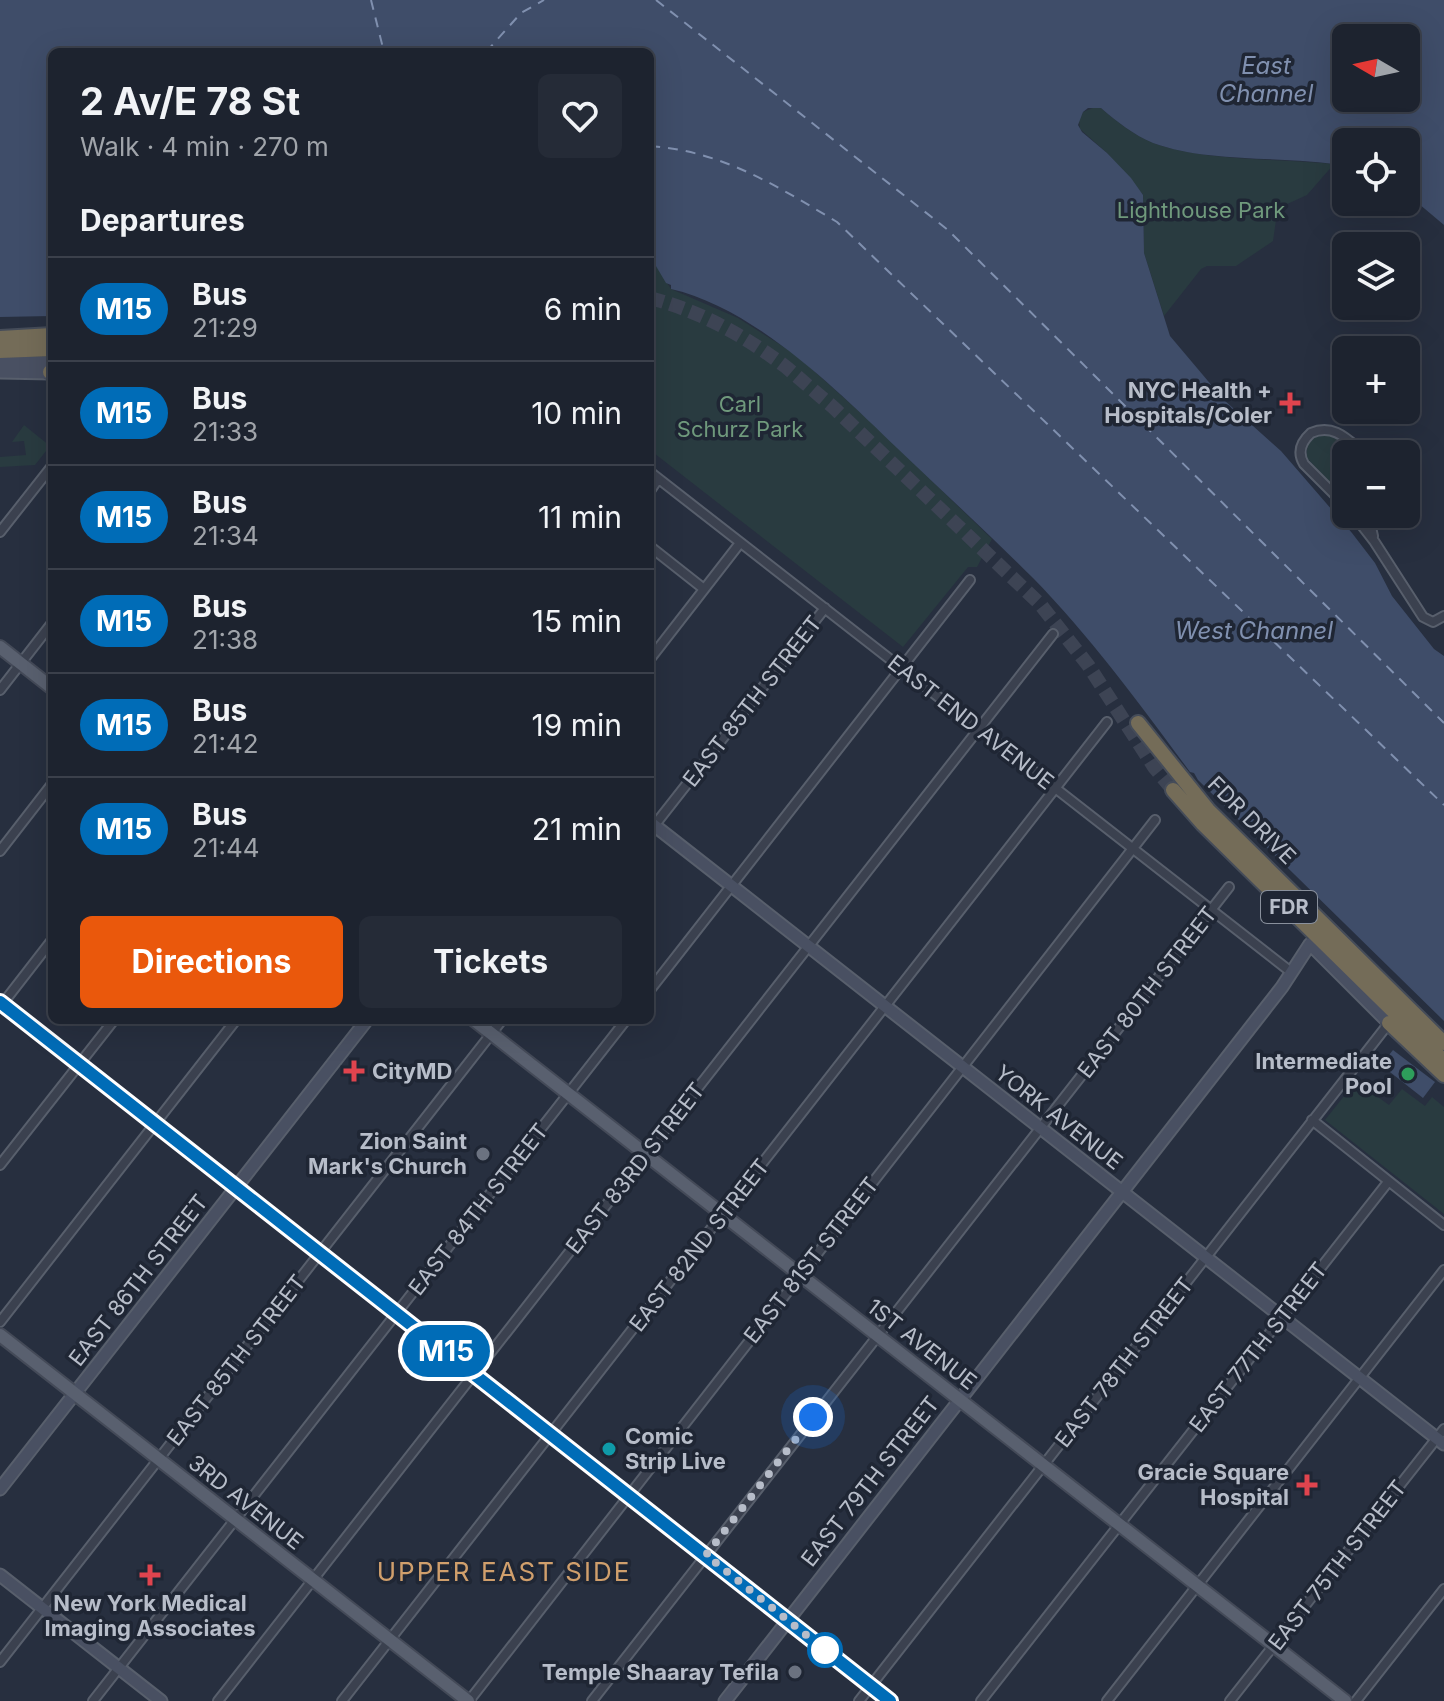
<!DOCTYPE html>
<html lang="en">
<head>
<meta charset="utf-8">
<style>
	:root { --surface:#1d232f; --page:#252b37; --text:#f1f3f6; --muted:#a0a4aa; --line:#3b404b; --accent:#ea580c }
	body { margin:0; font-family:Inter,sans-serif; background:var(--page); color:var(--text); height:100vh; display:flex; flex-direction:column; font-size:30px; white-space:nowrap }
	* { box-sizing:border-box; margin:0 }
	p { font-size:26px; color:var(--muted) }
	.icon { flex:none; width:44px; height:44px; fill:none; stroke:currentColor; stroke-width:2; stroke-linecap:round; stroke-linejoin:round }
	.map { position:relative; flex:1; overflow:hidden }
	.panel { position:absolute; left:48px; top:48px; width:606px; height:976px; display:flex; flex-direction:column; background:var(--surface); border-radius:12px; box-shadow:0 8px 32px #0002,0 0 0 2px var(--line) }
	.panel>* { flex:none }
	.badge { padding:0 16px; border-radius:26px; font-size:28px; line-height:52px }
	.needle { width:52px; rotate:279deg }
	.controls { position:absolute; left:1332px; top:24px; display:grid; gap:16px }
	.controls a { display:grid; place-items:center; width:88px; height:88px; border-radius:12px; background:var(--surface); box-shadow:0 8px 32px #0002,0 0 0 2px var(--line); font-size:40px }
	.you { position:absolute; width:40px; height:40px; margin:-20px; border:6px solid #fff; border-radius:50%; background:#1a73e8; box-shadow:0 0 0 12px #1a73e833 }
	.map>.badge { position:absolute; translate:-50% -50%; box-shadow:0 0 0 4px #fff }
	h2 { padding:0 32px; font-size:30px; line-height:72px }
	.round { display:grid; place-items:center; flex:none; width:84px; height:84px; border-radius:12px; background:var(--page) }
	.overview { display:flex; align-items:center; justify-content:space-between; height:136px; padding:0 32px }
	h1 { font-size:38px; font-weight:700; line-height:60px }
	.primary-button { display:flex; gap:16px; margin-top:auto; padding:16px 32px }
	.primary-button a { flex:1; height:92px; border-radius:12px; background:var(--accent); color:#fff; font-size:32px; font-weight:700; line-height:92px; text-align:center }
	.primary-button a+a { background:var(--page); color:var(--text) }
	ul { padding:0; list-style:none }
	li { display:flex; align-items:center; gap:24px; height:104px; padding:0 32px; border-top:2px solid var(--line) }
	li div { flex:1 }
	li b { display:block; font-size:30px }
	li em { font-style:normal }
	li .badge { min-width:88px; font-weight:700; text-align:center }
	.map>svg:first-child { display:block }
</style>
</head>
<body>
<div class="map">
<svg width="1444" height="1701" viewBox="0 0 1444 1701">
	<rect width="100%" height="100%" fill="#272f3f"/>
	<path fill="#293b40" d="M 1095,107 L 1101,108 C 1117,122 1134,135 1153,143 C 1206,162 1278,158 1334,164 L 1307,195 L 1285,205 L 1277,213 L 1273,241 L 1236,266 L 1207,266 L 1201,269 L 1164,316 L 1144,253 L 1143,195 L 1107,153 L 1080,129 L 1079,121 L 1083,112 Z
		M 650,256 L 671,289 L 738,318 L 795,354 L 872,423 L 992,539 L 977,567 L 968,567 L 903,647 L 650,450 Z
		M 24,425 L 50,446 L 35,465 L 0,467 L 0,457 L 26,455 L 24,441 L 12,442 Z
		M 1319,434 L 1333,434 L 1343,440 C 1338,453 1345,456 1346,467 C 1347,476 1346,487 1346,496 L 1339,492 L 1306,457 L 1308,443 Z
		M 1356,1081 L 1389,1105 L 1402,1089 L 1425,1106 L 1432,1097 L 1444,1107 L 1444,1214 L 1325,1120 Z"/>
	<path fill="#3f4d69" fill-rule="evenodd" d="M 0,0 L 1444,0 L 1444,225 L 1406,193 L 1406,142 L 1346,142 L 1346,166 C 1285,155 1211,164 1153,143 C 1134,135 1117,122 1101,108 L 1088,108 L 1083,112 L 1078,125 L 1082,132 L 1107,153 L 1131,178 L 1143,195 L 1144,253 L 1170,336 L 1224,400 L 1281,451 L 1352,533 L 1375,563 L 1392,596 L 1434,649 L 1444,656 L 1444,1021 L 1198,780 L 1194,773 L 1190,772 C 1142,707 1090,636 1033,578 C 989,534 942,491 897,448 C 836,389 754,308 671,289 L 671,285 L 666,283 L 650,256 L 650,52 L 52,52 L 52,316 L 0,317 ZM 1346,38 L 1406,38 L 1406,98 L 1346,98 Z
		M 1393,1050 L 1435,1082 L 1423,1098 L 1381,1065 Z"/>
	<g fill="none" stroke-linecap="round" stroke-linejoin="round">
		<path stroke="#8090af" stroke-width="2" stroke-dasharray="10 8" stroke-linecap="butt" d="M 371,0 L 384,52
			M 656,0 L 948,230 L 1444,723
			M 486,52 L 521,13 L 544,0
			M 650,146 C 722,151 777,186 837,222 L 1444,805"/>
		<path stroke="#3d4454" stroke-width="14" stroke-dasharray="14 7" stroke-linecap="butt" d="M 650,298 C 700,311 745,336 786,367 L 833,407 L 1040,604 L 1088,665 L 1154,767 L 1173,790"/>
		<g stroke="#585f6c" stroke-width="12">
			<path id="street" d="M 650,472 L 1291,972
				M 650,491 L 658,479
				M 1346,506 L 1304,464 C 1297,452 1301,442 1311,433 C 1334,423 1348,440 1365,454
				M 1353,514 L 1374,541 L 1423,617 L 1433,622 L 1444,616
				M 1368,514 L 1373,536
				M 0,532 L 52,466
				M 652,548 L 704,589
				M 650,659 L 740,543
				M 0,690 L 52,623
				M 650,831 L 825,608
				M 0,851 L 52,784
				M 650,990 L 970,580
				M 0,1007 L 52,940
				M 1312,1120 L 1444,1225
				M 0,1165 L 114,1020
				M 0,1322 L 236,1020
				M 0,1662 L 502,1020
				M 93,1701 L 626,1020
				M 218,1701 L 1053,634
				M 342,1701 L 1107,722
				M 469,1701 L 1155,820
				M 592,1701 L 1229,887
				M 859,1701 L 1389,1023
				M 981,1701 L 1388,1182
				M 1107,1701 L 1444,1270
				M 1230,1701 L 1444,1429
				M 1356,1701 L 1444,1589"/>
		</g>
		<g stroke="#585f6c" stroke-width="15">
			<path id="secondary" d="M 0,363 L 52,362
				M 0,372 L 52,373
				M 650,822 L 1444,1444
				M 0,1489 L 367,1020
				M 0,1575 L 161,1701
				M 725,1701 L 1282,987 L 1310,944 L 1389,1023"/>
		</g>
		<g stroke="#444a58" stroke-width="16">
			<path id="primary" d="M 0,647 L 52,688
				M 0,1002 L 890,1701
				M 474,1020 L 1345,1701
				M 0,1335 L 468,1701"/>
		</g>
		<g stroke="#454c59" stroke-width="18">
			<path id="highway" d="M 0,338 L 52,335
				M 0,351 L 52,349
				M 50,372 L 52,372
				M 1138,723 L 1208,810 L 1444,1043
				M 1173,790 L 1203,824 L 1444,1061
				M 1389,1023 L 1444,1075"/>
		</g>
		<use href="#street" stroke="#3b414f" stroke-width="8"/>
		<use href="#secondary" stroke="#495062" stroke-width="11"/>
		<use href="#primary" stroke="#59606f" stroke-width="12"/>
		<use href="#highway" stroke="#746c58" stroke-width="14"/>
	</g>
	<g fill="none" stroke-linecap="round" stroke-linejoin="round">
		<g stroke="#fff" stroke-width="18">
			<path id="line" d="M 0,1002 L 890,1701"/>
		</g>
		<use href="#line" stroke="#006cb7" stroke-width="12"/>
		<path stroke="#b7bdc9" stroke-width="8" stroke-dasharray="0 14.4" d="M 813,1417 L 706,1555 L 825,1650"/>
	</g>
	<g fill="#e0444e" stroke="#1f2634" stroke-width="3">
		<path d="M1286 391h8v8h8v8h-8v8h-8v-8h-8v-8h8z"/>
		<path d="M350 1059h8v8h8v8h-8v8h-8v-8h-8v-8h8z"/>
		<path d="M1303 1473h8v8h8v8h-8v8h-8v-8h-8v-8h8z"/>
		<path d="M146 1563h8v8h8v8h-8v8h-8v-8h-8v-8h8z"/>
	</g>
	<circle fill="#2e9e5b" stroke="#1f2634" stroke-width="3" cx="1408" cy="1074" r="8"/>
	<g fill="#6b7280" stroke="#1f2634" stroke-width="3">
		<circle cx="483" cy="1154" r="8"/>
		<circle cx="795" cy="1672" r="8"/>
	</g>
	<circle fill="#0f9aa8" stroke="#1f2634" stroke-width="3" cx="609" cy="1449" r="8"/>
	<circle fill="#fff" stroke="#006cb7" stroke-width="4" cx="825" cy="1650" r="16"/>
	<g text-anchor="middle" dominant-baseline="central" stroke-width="7" stroke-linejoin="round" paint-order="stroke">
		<rect fill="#1f2634" stroke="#89909c" stroke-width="2" x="1261" y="891" width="56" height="32" rx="6"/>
		<g font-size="20" font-weight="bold" fill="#b7bdc9">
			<text x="1289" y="907">FDR</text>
		</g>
		<g font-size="22" fill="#6f997c" stroke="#1f2634">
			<text x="1201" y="210">Lighthouse Park</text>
			<text x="740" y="404">Carl<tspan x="740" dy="25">Schurz Park</tspan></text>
		</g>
		<g font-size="22" font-weight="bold" fill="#b7bdc9" stroke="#1f2634" text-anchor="end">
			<text x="1272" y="390">NYC Health +<tspan x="1272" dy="25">Hospitals/Coler</tspan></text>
			<text x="1392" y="1061">Intermediate<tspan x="1392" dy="25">Pool</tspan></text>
			<text x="372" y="1071" text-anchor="start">CityMD</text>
			<text x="467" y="1141">Zion Saint<tspan x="467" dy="25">Mark's Church</tspan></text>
			<text x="625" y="1436" text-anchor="start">Comic<tspan x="625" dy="25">Strip Live</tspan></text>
			<text x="1289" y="1472">Gracie Square<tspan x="1289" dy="25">Hospital</tspan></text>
			<text x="150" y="1603" text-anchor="middle">New York Medical<tspan x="150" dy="25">Imaging Associates</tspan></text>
			<text x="779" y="1672">Temple Shaaray Tefila</text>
		</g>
		<g font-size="22" fill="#b7bdc9" stroke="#1f2634">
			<text transform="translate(752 701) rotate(-52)">EAST 85TH STREET</text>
			<text transform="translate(971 722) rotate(38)">EAST END AVENUE</text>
			<text transform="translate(1252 820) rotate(45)">FDR DRIVE</text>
			<text transform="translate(1147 992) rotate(-52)">EAST 80TH STREET</text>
			<text transform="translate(1059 1117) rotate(38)">YORK AVENUE</text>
			<text transform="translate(635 1168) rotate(-52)">EAST 83RD STREET</text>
			<text transform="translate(478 1209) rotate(-52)">EAST 84TH STREET</text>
			<text transform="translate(699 1245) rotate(-52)">EAST 82ND STREET</text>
			<text transform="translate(811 1260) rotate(-52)">EAST 81ST STREET</text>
			<text transform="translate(138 1280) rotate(-52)">EAST 86TH STREET</text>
			<text transform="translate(922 1344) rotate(38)">1ST AVENUE</text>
			<text transform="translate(1258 1347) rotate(-52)">EAST 77TH STREET</text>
			<text transform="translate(236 1360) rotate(-52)">EAST 85TH STREET</text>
			<text transform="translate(1124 1362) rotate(-52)">EAST 78TH STREET</text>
			<text transform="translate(870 1481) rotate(-52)">EAST 79TH STREET</text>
			<text transform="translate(246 1502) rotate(38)">3RD AVENUE</text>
			<text transform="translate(1337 1565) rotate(-52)">EAST 75TH STREET</text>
		</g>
		<g font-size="24" font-style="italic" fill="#8090af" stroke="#1f2634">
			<text x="1266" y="65">East<tspan x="1266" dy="28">Channel</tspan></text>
			<text x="1254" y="630">West Channel</text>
		</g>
		<g font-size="26" letter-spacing="2" fill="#d09f6c" stroke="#1f2634">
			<text x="504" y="1571">UPPER EAST SIDE</text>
		</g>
	</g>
</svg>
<div class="controls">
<a><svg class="needle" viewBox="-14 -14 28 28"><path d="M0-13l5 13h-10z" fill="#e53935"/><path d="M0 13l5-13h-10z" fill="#a0a4aa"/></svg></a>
<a><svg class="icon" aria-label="locate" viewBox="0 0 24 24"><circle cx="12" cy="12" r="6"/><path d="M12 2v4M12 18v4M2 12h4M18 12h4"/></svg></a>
<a><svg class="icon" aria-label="layers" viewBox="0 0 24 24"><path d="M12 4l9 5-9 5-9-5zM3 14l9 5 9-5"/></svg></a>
<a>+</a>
<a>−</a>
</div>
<div class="you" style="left:813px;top:1417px"></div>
<b class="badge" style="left:446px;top:1351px;background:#006cb7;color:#fff">M15</b>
<section class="panel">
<div class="overview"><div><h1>2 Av/E 78 St</h1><p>Walk · 4 min · 270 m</p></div><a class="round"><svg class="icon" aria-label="heart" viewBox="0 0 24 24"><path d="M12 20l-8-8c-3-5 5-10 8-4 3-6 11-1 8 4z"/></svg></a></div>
<h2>Departures</h2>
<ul>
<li><span class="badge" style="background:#006cb7;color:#fff">M15</span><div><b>Bus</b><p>21:29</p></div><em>6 min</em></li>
<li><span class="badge" style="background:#006cb7;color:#fff">M15</span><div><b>Bus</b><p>21:33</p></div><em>10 min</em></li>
<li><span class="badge" style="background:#006cb7;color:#fff">M15</span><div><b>Bus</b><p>21:34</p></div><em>11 min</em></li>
<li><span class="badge" style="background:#006cb7;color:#fff">M15</span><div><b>Bus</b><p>21:38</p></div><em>15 min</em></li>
<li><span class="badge" style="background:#006cb7;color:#fff">M15</span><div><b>Bus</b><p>21:42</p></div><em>19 min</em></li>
<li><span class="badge" style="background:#006cb7;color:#fff">M15</span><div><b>Bus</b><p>21:44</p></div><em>21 min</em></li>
</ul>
<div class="primary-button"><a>Directions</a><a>Tickets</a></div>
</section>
</div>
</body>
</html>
